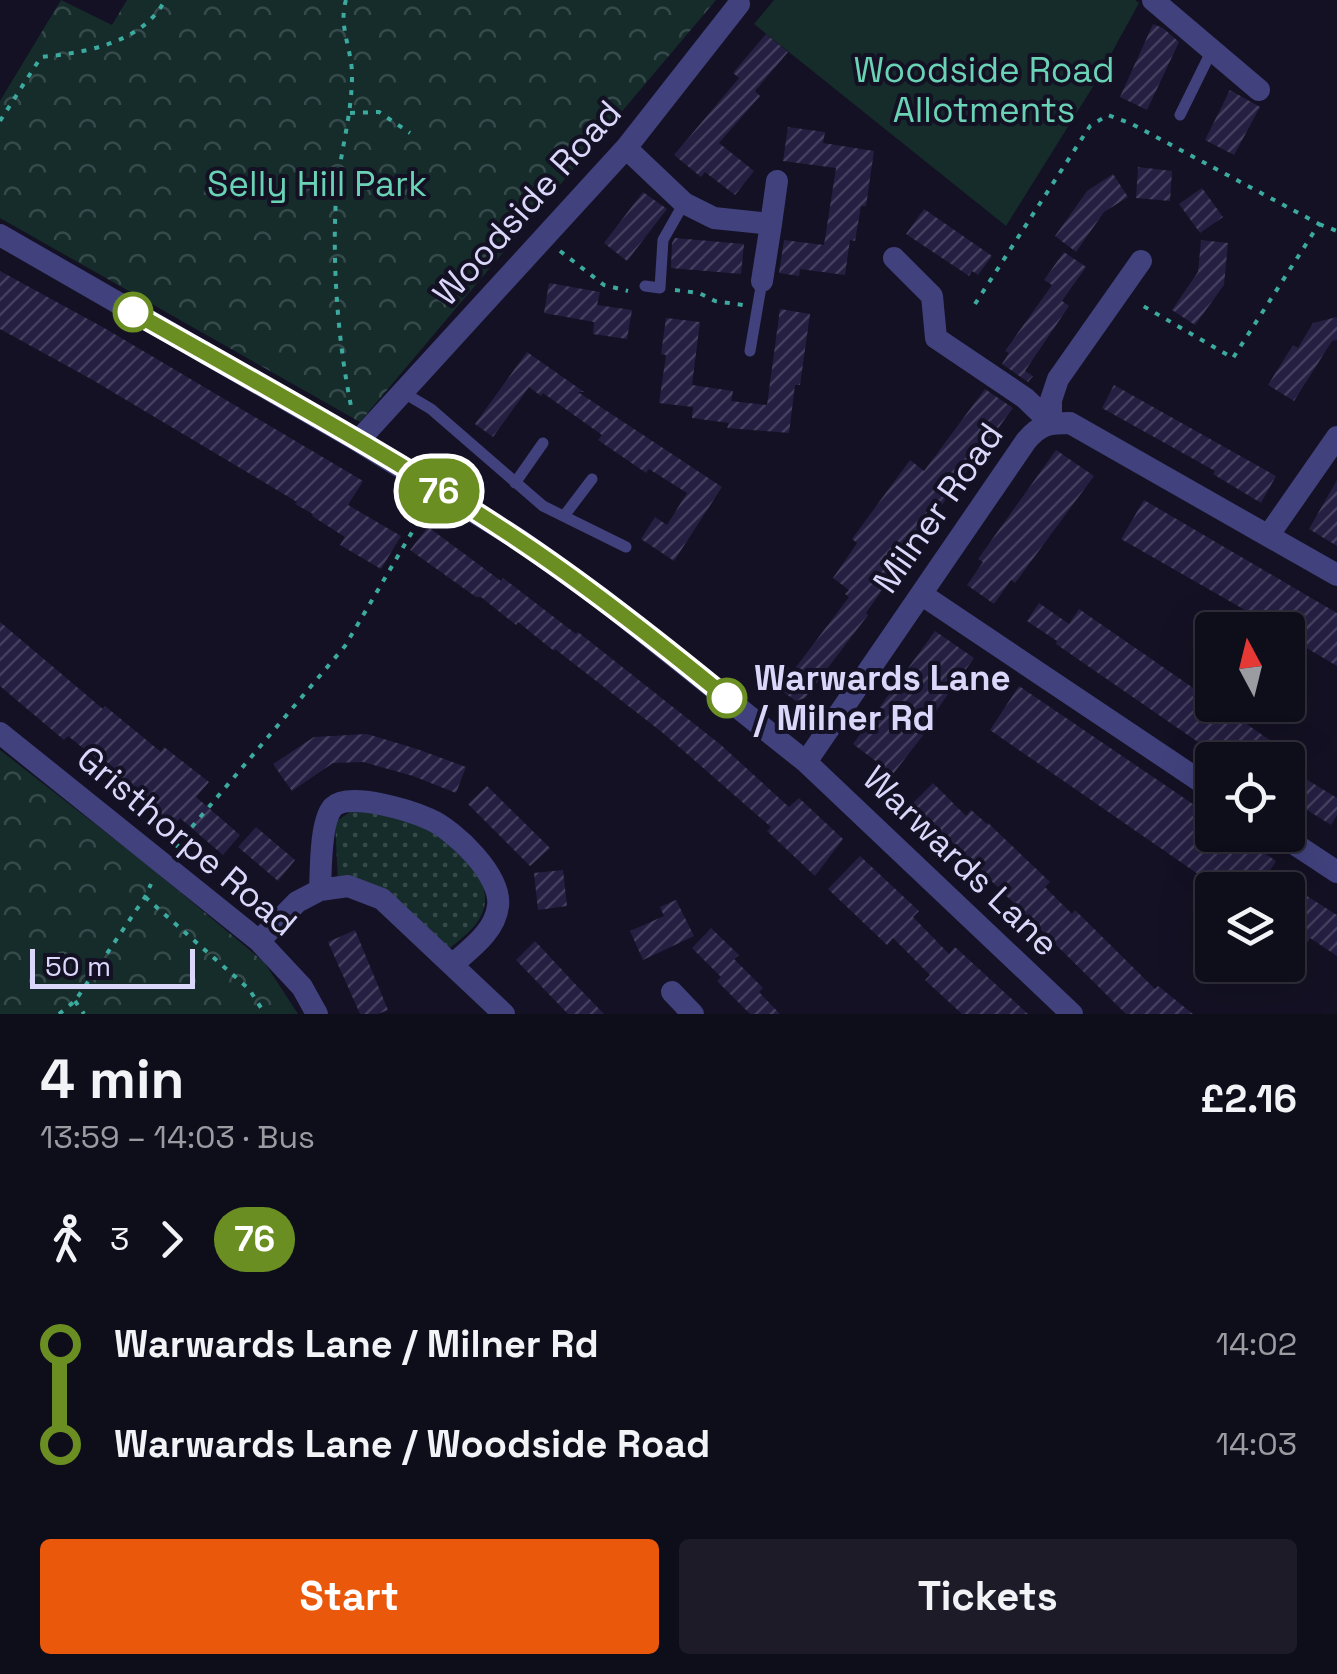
<!DOCTYPE html>
<html lang="en">
<head>
<meta charset="utf-8">
<style>
	:root { --surface:#0e0d1a; --page:#1c1b27; --text:#f1f3f6; --muted:#9b9ca2; --line:#2e2d39; --accent:#ea580c }
	body { margin:0; font-family:"Space Grotesk",sans-serif; background:var(--page); color:var(--text); height:100vh; display:flex; flex-direction:column; font-size:38px; white-space:nowrap }
	* { box-sizing:border-box; margin:0 }
	p { font-size:32px; color:var(--muted) }
	.icon { flex:none; width:55px; height:55px; fill:none; stroke:currentColor; stroke-width:2; stroke-linecap:round; stroke-linejoin:round }
	.map { position:relative; height:1014px; overflow:hidden }
	.drawer { display:flex; flex-direction:column; background:var(--surface); flex:1 }
	.drawer>* { flex:none }
	.badge { padding:0 20px; border-radius:32px; font-size:35px; line-height:65px }
	.needle { width:65px; rotate:353deg }
	.tools { position:absolute; left:1195px; top:612px; display:grid; gap:20px }
	.tools a { display:grid; place-items:center; width:110px; height:110px; border-radius:10px; background:var(--surface); box-shadow:0 10px 40px #0002,0 0 0 2px var(--line); font-size:50px }
	.scale { position:absolute; left:30px; bottom:25px; width:165px; box-sizing:border-box; padding-left:10px; border:5px solid #dad7fb; border-top:0; font-size:28px; line-height:35px; white-space:nowrap; color:#dad7fb; -webkit-text-stroke:8px #131123; paint-order:stroke }
	.map>.badge { position:absolute; translate:-50% -50%; box-shadow:0 0 0 5px #fff }
	.legs { display:flex; align-items:center; gap:15px; height:110px; padding:0 40px; font-size:32px }
	.legs p { margin-inline-start:auto }
	.summary { display:flex; align-items:center; justify-content:space-between; height:170px; padding:0 40px }
	h1 { font-size:55px; font-weight:800; line-height:75px }
	.cta { display:flex; gap:20px; margin-top:auto; padding:20px 40px }
	.cta a { flex:1; height:115px; border-radius:10px; background:var(--accent); color:#fff; font-size:40px; font-weight:800; line-height:115px; text-align:center }
	.cta a+a { background:var(--page); color:var(--text) }
	ul { padding:0 40px; list-style:none }
	li { display:flex; align-items:center; gap:35px; height:100px; font-size:38px }
	li i { display:grid; place-items:center; width:15px; height:100%; margin:0 12px; background:currentColor }
	li i::after { content:''; width:25px; height:25px; margin:-12px; border:8px solid; border-radius:50%; background:var(--surface) }
	li p { margin-inline-start:auto }
	li:first-child i { background:linear-gradient(#0000 50%,currentColor 0) }
	li:last-child i { background:linear-gradient(currentColor 50%,#0000 0) }
	.map>svg:first-child { display:block }
</style>
</head>
<body>
<div class="map">
<svg width="1337" height="1014" viewBox="0 0 1337 1014">
	<defs>
		<pattern id="grass-dots" width="8" height="8" patternUnits="userSpaceOnUse" patternTransform="scale(2.5)"><rect width="8" height="8" fill="#152c2b"/><path d="M2 2h.1M6 6h.1" fill="none" stroke="#364a4b" stroke-width="1.8" stroke-linecap="round"/></pattern>
		<pattern id="park-crowns" width="20" height="18" patternUnits="userSpaceOnUse" patternTransform="scale(2.5)"><rect width="20" height="18" fill="#152c2b"/><path d="M2 6a3 3 0 1 1 6 0M12 15a3 3 0 1 1 6 0" fill="none" stroke="#364a4b"/></pattern>
		<pattern id="building-hatch" width="6" height="6" patternUnits="userSpaceOnUse" patternTransform="scale(2.5)"><rect width="6" height="6" fill="#251f42"/><path d="M-1 1l2-2M0 6l6-6M5 7l2-2" fill="none" stroke="#443f5e"/></pattern>
	</defs>
	<rect width="100%" height="100%" fill="#131123"/>
	<path fill="url(#grass-dots)" d="M 371,810 C 390,816 415,819 432,829 C 462,848 504,888 476,924 C 468,934 456,943 446,951 L 338,881 L 335,822 L 350,812 Z"/>
	<path fill="url(#park-crowns)" d="M 61,0 L 112,25 L 127,0 L 716,0 L 360,422 L 0,218 L 0,101 Z
		M 0,750 L 145,863 L 264,962 L 298,1014 L 0,1014 Z"/>
	<path fill="#152c2b" d="M 774,0 L 1135,0 L 1139,3 L 1094,85 L 1006,226 L 754,24 Z"/>
	<path fill="url(#building-hatch)" d="M 1153,24 L 1163,28 L 1179,42 L 1147,110 L 1120,97 Z
		M 766,34 L 788,52 L 755,91 L 760,96 L 719,143 L 754,171 L 735,195 L 705,172 L 701,177 L 674,155 L 739,78 L 733,73 Z
		M 1230,90 L 1260,107 L 1234,155 L 1205,140 Z
		M 788,127 L 825,132 L 823,143 L 874,151 L 866,206 L 861,206 L 855,241 L 850,240 L 845,275 L 800,269 L 799,276 L 779,273 L 784,240 L 824,245 L 836,168 L 783,161 Z
		M 1138,167 L 1172,171 L 1170,201 L 1136,198 Z
		M 1113,174 L 1128,197 L 1104,212 L 1076,252 L 1055,236 L 1087,191 Z
		M 1202,188 L 1223,217 L 1200,233 L 1179,204 Z
		M 643,192 L 667,209 L 627,261 L 604,243 Z
		M 924,209 L 992,256 L 978,275 L 972,271 L 969,276 L 906,234 Z
		M 675,238 L 744,244 L 741,274 L 671,268 L 672,243 Z
		M 1201,240 L 1228,243 L 1224,285 L 1195,325 L 1172,310 L 1198,272 Z
		M 1064,252 L 1086,267 L 1062,301 L 1069,306 L 1025,371 L 1033,376 L 1028,382 L 1002,364 L 1009,353 L 1005,351 L 1052,285 L 1044,280 Z
		M 0,271 L 106,329 L 363,481 L 348,505 L 401,536 L 381,569 L 340,545 L 345,537 L 312,516 L 313,514 L 295,504 L 297,502 L 91,379 L 0,329 Z
		M 549,283 L 600,292 L 597,305 L 632,310 L 627,339 L 593,334 L 594,322 L 544,313 Z
		M 780,309 L 810,314 L 800,385 L 795,385 L 789,433 L 727,428 L 729,423 L 692,418 L 693,407 L 659,403 L 666,355 L 661,354 L 666,318 L 700,322 L 692,385 L 733,391 L 731,401 L 767,405 Z
		M 1337,317 L 1337,340 L 1332,341 L 1294,401 L 1268,385 L 1293,345 L 1298,348 L 1313,323 Z
		M 527,352 L 584,392 L 578,392 L 722,487 L 674,561 L 641,539 L 655,517 L 667,525 L 687,493 L 649,469 L 646,473 L 598,440 L 602,435 L 543,393 L 541,396 L 529,387 L 493,437 L 475,424 Z
		M 1114,385 L 1276,476 L 1261,503 L 1213,474 L 1215,471 L 1102,408 Z
		M 985,389 L 1013,408 L 946,499 L 866,613 L 868,615 L 805,698 L 796,701 L 768,681 L 781,663 L 793,671 L 849,597 L 845,594 L 849,590 L 833,578 L 857,543 L 852,539 L 910,460 L 924,471 Z
		M 1056,450 L 1094,476 L 1015,583 L 1011,580 L 994,604 L 967,585 L 983,562 L 978,559 Z
		M 1337,480 L 1337,546 L 1309,529 Z
		M 1144,500 L 1337,613 L 1337,666 L 1288,637 L 1288,630 L 1275,630 L 1244,613 L 1245,610 L 1121,539 Z
		M 428,527 L 501,581 L 503,578 L 576,634 L 578,632 L 721,745 L 789,807 L 799,798 L 843,839 L 815,876 L 767,831 L 771,827 L 663,733 L 555,649 L 554,651 L 518,622 L 516,625 L 481,597 L 476,597 L 410,550 Z
		M 1039,603 L 1069,624 L 1079,609 L 1212,701 L 1212,705 L 1219,705 L 1271,741 L 1258,760 L 1224,760 L 1056,644 L 1057,641 L 1027,621 Z
		M 0,622 L 103,709 L 105,706 L 161,752 L 164,747 L 209,782 L 196,797 L 240,835 L 223,855 L 180,818 L 173,826 L 129,791 L 131,788 L 98,760 L 68,736 L 64,740 L 0,686 Z
		M 935,631 L 974,658 L 921,732 L 924,734 L 893,774 L 853,744 Z
		M 1019,686 L 1212,817 L 1200,835 L 1238,835 L 1276,861 L 1269,872 L 1337,915 L 1337,956 L 1310,938 L 1307,942 L 1288,930 L 1288,890 L 1221,890 L 990,730 Z
		M 367,734 L 417,749 L 466,767 L 456,793 L 413,776 L 363,762 L 333,763 L 292,791 L 273,764 L 314,737 Z
		M 1288,768 L 1337,798 L 1337,815 L 1331,825 L 1288,798 Z
		M 933,783 L 966,816 L 971,810 L 987,824 L 988,823 L 1050,882 L 1045,887 L 1072,914 L 1075,910 L 1155,989 L 1158,986 L 1193,1014 L 1126,1014 L 957,847 L 911,805 Z
		M 487,786 L 550,848 L 530,866 L 468,804 Z
		M 256,827 L 295,860 L 278,881 L 238,847 Z
		M 860,856 L 919,911 L 913,917 L 949,954 L 955,947 L 1028,1014 L 962,1014 L 925,980 L 930,975 L 893,938 L 887,945 L 828,889 Z
		M 563,870 L 567,906 L 538,910 L 534,873 Z
		M 676,900 L 694,936 L 643,960 L 630,931 L 664,916 L 660,907 Z
		M 711,928 L 739,955 L 734,959 L 763,988 L 759,992 L 780,1014 L 750,1014 L 717,981 L 721,977 L 692,948 Z
		M 355,930 L 388,1010 L 378,1014 L 360,1014 L 328,942 Z
		M 535,941 L 577,986 L 604,1014 L 568,1014 L 516,960 Z"/>
	<g fill="none" stroke-linecap="round" stroke-linejoin="round">
		<path stroke="#3caa9f" stroke-width="4" stroke-dasharray="5 8" stroke-linecap="butt" d="M 346,0 C 338,26 352,49 352,75 C 352,117 339,156 336,197 C 332,267 338,343 352,411
			M 350,113 L 379,112 L 410,133
			M 0,121 L 41,57 C 84,53 143,43 165,0
			M 1319,224 L 1337,231
			M 560,251 L 604,285 L 628,291
			M 675,290 L 699,293 L 715,301 L 743,305
			M 975,304 L 1090,126 L 1108,115 L 1132,124 L 1319,224 L 1233,358 L 1138,303
			M 175,847 L 345,646 L 425,510
			M 145,897 L 249,989 L 265,1014
			M 75,1001 L 84,1014
			M 59,1014 L 75,1001 L 145,897 L 151,884"/>
		<path stroke="#41417d" stroke-width="11" d="M 1180,115 L 1212,50
			M 645,286 L 660,288 L 663,240 L 684,203
			M 750,351 L 762,281
			M 404,393 L 431,409 L 543,506 L 626,547
			M 515,483 L 543,443
			M 564,516 L 592,479"/>
		<path stroke="#41417d" stroke-width="22" d="M 1153,0 L 1259,90
			M 626,148 L 684,203 L 714,218 L 771,224 L 777,181
			M 0,235 L 358,441 L 521,541 L 602,599 L 806,762 L 1072,1014
			M 894,258 L 932,296 L 936,338 L 1025,398 L 1051,423
			M 762,281 L 771,224
			M 1051,423 L 1051,400 L 1058,379 L 1141,261
			M 358,441 L 626,148 L 739,4
			M 1268,536 L 1337,437
			M 921,594 L 1212,789
			M 0,733 L 259,941 L 302,987 L 317,1014
			M 806,762 L 1026,441 C 1040,424 1049,423 1070,423 L 1337,575
			M 1281,835 L 1337,872
			M 320,890 C 321,870 320,821 333,807 C 349,791 411,811 429,819 C 455,830 502,876 498,906 C 495,932 470,949 452,965
			M 259,941 L 297,902 L 320,890 L 348,886 L 382,899 L 504,1014
			M 672,992 L 693,1014"/>
	</g>
	<g fill="none" stroke-linecap="round" stroke-linejoin="round">
		<g stroke="#fff" stroke-width="22">
			<path id="line-1" d="M 133,312 C 263,386 396,458 520,541 C 592,589 660,643 727,698"/>
		</g>
		<use href="#line-1" stroke="#6b8e23" stroke-width="15"/>
	</g>
	<g fill="#fff" stroke="#6b8e23" stroke-width="5">
		<circle cx="133" cy="312" r="18"/>
		<circle cx="727" cy="698" r="18"/>
	</g>
	<g text-anchor="middle" dominant-baseline="central" stroke-width="8" stroke-linejoin="round" paint-order="stroke">
		<g font-size="35" fill="#6ad3b5" stroke="#131123">
			<text x="984" y="70">Woodside Road<tspan x="984" dy="40">Allotments</tspan></text>
			<text x="317" y="184">Selly Hill Park</text>
		</g>
		<g font-size="35" fill="#dad7fb" stroke="#131123">
			<text transform="translate(527 203) rotate(-48)">Woodside Road</text>
			<text transform="translate(938 508) rotate(-55)">Milner Road</text>
			<text transform="translate(187 841) rotate(40)">Gristhorpe Road</text>
			<text transform="translate(961 861) rotate(44)">Warwards Lane</text>
		</g>
		<g font-size="35" font-weight="bold" fill="#dad7fb" stroke="#131123" text-anchor="start">
			<text x="754" y="678">Warwards Lane<tspan x="754" dy="40">/ Milner Rd</tspan></text>
		</g>
	</g>
</svg>
<div class="tools">
<a><svg class="needle" viewBox="-14 -14 28 28"><path d="M0-13l5 13h-10z" fill="#e53935"/><path d="M0 13l5-13h-10z" fill="#9b9ca2"/></svg></a>
<a><svg class="icon" aria-label="locate" viewBox="0 0 24 24"><circle cx="12" cy="12" r="6"/><path d="M12 2v4M12 18v4M2 12h4M18 12h4"/></svg></a>
<a><svg class="icon" aria-label="layers" viewBox="0 0 24 24"><path d="M12 4l9 5-9 5-9-5zM3 14l9 5 9-5"/></svg></a>
</div>
<div class="scale">50 m</div>
<b class="badge" style="left:439px;top:491px;background:#6b8e23;color:#fff">76</b>
</div>
<section class="drawer">
<div class="summary"><div><h1>4 min</h1><p>13:59 – 14:03 · Bus</p></div><b>£2.16</b></div>
<div class="legs"><svg class="icon" aria-label="walk" viewBox="0 0 24 24"><circle cx="13" cy="4" r="2"/><path d="M13 8l-2 6 4 7M11 14l-3 7M7 12l3-4h3l4 4"/></svg>3<svg class="icon" aria-label="forward" viewBox="0 0 24 24"><path d="M9 5l7 7-7 7"/></svg><b class="badge" style="background:#6b8e23;color:#fff">76</b></div>
<ul>
<li><i style="color:#6b8e23"></i><b>Warwards Lane / Milner Rd</b><p>14:02</p></li>
<li><i style="color:#6b8e23"></i><b>Warwards Lane / Woodside Road</b><p>14:03</p></li>
</ul>
<div class="cta"><a>Start</a><a>Tickets</a></div>
</section>
</body>
</html>
